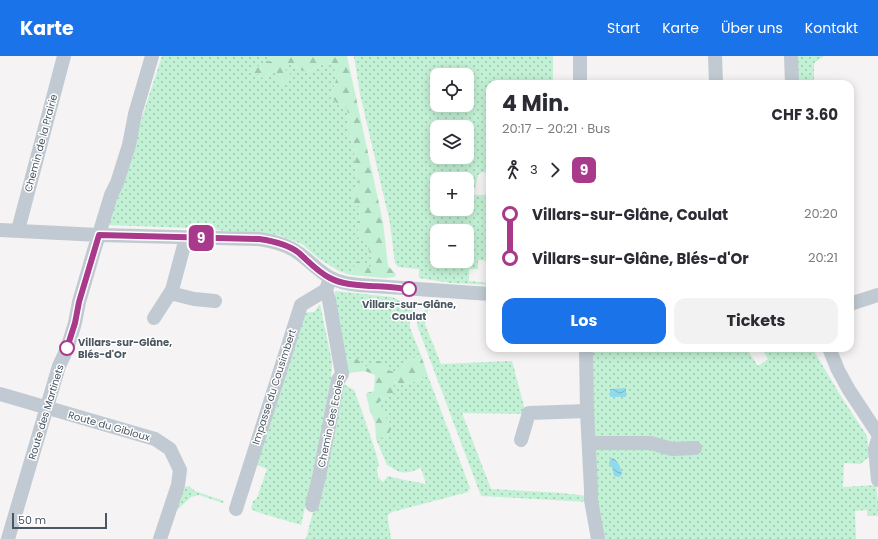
<!DOCTYPE html>
<html lang="de">
<head>
<meta charset="utf-8">
<style>
	:root { --surface:#fff; --page:#f2f2f3; --text:#2b2b33; --muted:#7c7c81; --accent:#1a73e8 }
	body { margin:0; font-family:Poppins,sans-serif; background:var(--page); color:var(--text); height:100vh; display:flex; flex-direction:column; font-size:15px; white-space:nowrap }
	* { box-sizing:border-box; margin:0 }
	p { font-size:13px; color:var(--muted) }
	.icon { flex:none; width:22px; height:22px; fill:none; stroke:currentColor; stroke-width:2; stroke-linecap:round; stroke-linejoin:round }
	.map { position:relative; flex:1; overflow:hidden }
	.drawer { position:absolute; left:486px; top:24px; width:368px; height:272px; display:flex; flex-direction:column; background:var(--surface); border-radius:12px; box-shadow:0 2px 10px #0003 }
	.drawer>* { flex:none }
	.badge { padding:0 8px; border-radius:6px; font-size:14px; line-height:26px }
	.controls { position:absolute; left:430px; top:12px; display:grid; gap:8px }
	.controls a { display:grid; place-items:center; width:44px; height:44px; border-radius:8px; background:var(--surface); box-shadow:0 2px 10px #0003; font-size:20px }
	.scale { position:absolute; left:12px; bottom:10px; width:95px; box-sizing:border-box; padding-left:4px; border:2px solid #4a5661; border-top:0; font-size:11px; line-height:14px; white-space:nowrap; color:#4a5661; -webkit-text-stroke:3px #fff; paint-order:stroke }
	.map>.badge { position:absolute; translate:-50% -50%; box-shadow:0 0 0 2px #fff }
	.legs { display:flex; align-items:center; gap:6px; height:44px; padding:0 16px; font-size:13px }
	.legs p { margin-inline-start:auto }
	.headline { display:flex; align-items:center; justify-content:space-between; height:68px; padding:0 16px }
	h1 { font-size:22px; font-weight:700; line-height:30px }
	.cta { display:flex; gap:8px; margin-top:auto; padding:8px 16px }
	.cta a { flex:1; height:46px; border-radius:12px; background:var(--accent); color:#fff; font-size:16px; font-weight:700; line-height:46px; text-align:center }
	.cta a+a { background:var(--page); color:var(--text) }
	ul { padding:0 16px; list-style:none }
	li { display:flex; align-items:center; gap:14px; height:44px; font-size:15px }
	li i { display:grid; place-items:center; width:6px; height:100%; margin:0 5px; background:currentColor }
	li i::after { content:''; width:10px; height:10px; margin:-5px; border:3px solid; border-radius:50%; background:var(--surface) }
	li p { margin-inline-start:auto }
	li:first-child i { background:linear-gradient(#0000 50%,currentColor 0) }
	li:last-child i { background:linear-gradient(currentColor 50%,#0000 0) }
	header { display:flex; align-items:center; gap:24px; box-sizing:border-box; height:56px; padding:0 20px; background:var(--accent); color:#fff }
	header strong { font-size:19px }
	nav { display:flex; gap:22px; margin-inline-start:auto; font-size:14px }
	.map>svg:first-child { display:block }
</style>
</head>
<body>
<header>
<strong>Karte</strong>
<nav><a>Start</a><a>Karte</a><a>Über uns</a><a>Kontakt</a></nav>
</header>
<div class="map">
<svg width="878" height="483" viewBox="0 0 878 483">
	<defs>
		<pattern id="grass-dots" width="8" height="8" patternUnits="userSpaceOnUse"><rect width="8" height="8" fill="#c3f1d5"/><path d="M2 2h.1M6 6h.1" fill="none" stroke="#a0c6b0" stroke-width="1.8" stroke-linecap="round"/></pattern>
		<pattern id="forest-firs" width="22" height="20" patternUnits="userSpaceOnUse"><rect width="22" height="20" fill="#c3f1d5"/><path d="M5 1l3.5 6h-7zM16 11l3.5 6h-7z" fill="#a0c6b0"/></pattern>
		<pattern id="water-waves" width="16" height="10" patternUnits="userSpaceOnUse"><rect width="16" height="10" fill="#90daee"/><path d="M0 5q4-4 8 0t8 0" fill="none" stroke="#78b4c4"/></pattern>
	</defs>
	<rect width="100%" height="100%" fill="#f5f3f3"/>
	<path fill="url(#grass-dots)" fill-rule="evenodd" d="M 162,0 L 274,0 L 272,7 L 261,12 L 258,18 L 266,24 L 270,15 L 276,17 L 284,12 L 289,7 L 307,17 C 317,11 323,6 334,8 L 336,24 L 331,41 L 338,48 L 346,50 L 349,62 L 347,71 L 354,91 L 356,116 L 359,127 L 353,138 L 360,151 L 358,181 L 367,189 L 373,207 L 370,212 L 356,206 L 351,219 L 339,215 L 318,202 L 302,188 L 278,179 L 190,172 L 107,169 Z
		M 354,0 L 553,0 L 553,28 L 490,28 L 490,117 L 482,116 L 478,119 L 475,132 L 468,135 L 467,136 L 467,123 L 437,123 L 437,153 L 467,153 L 467,139 L 484,139 L 490,134 L 490,205 L 478,204 L 478,213 L 469,213 L 469,225 L 490,227 L 490,229 L 451,227 L 419,222 L 419,213 L 398,211 L 395,207 L 390,167 L 360,38 ZM 437,19 L 467,19 L 467,49 L 437,49 ZM 437,71 L 467,71 L 467,101 L 437,101 ZM 437,175 L 467,175 L 467,205 L 437,205 Z
		M 797,0 L 824,0 L 814,7 L 814,28 L 798,28 Z
		M 335,235 L 392,241 L 399,244 L 405,253 L 412,253 L 414,255 L 410,262 L 410,272 L 421,299 L 407,306 L 398,317 L 388,314 L 369,313 L 357,303 L 344,304 L 335,251 Z
		M 447,244 L 428,254 L 425,268 L 441,308 L 512,305 L 526,358 L 462,357 L 491,433 L 562,437 L 588,440 L 589,446 L 481,440 L 417,269 C 416,254 436,248 447,244 Z
		M 320,248 L 332,306 L 331,324 L 318,394 L 301,469 L 257,456 L 251,453 L 253,445 L 257,442 L 267,413 L 255,408 L 302,257 L 314,256 Z
		M 593,292 L 746,292 L 758,310 L 768,303 L 761,292 L 812,292 L 842,342 L 867,380 L 869,401 L 860,408 L 844,407 L 843,431 L 876,429 L 878,445 L 878,460 L 867,460 L 867,454 L 855,455 L 856,483 L 601,483 L 594,441 Z
		M 428,320 L 470,432 L 468,436 L 392,456 L 388,459 L 388,463 L 391,483 L 306,483 L 314,452 L 340,326 L 354,334 C 361,351 366,368 372,385 C 375,394 377,400 379,409 L 377,412 L 378,421 L 383,426 L 388,420 C 401,424 414,425 426,428 L 421,412 C 403,419 403,418 387,409 L 376,383 L 392,371 L 380,353 L 379,346 L 393,338 L 393,325 L 399,329 L 411,327 Z
		M 189,430 L 195,435 L 224,445 L 223,447 L 199,439 L 191,441 L 174,457 L 182,432 Z"/>
	<path fill="url(#forest-firs)" d="M 274,0 L 347,0 L 383,166 L 388,210 L 396,218 L 395,221 L 385,222 L 351,219 L 356,206 L 363,205 L 369,212 L 373,207 L 367,189 L 358,181 L 360,151 L 350,146 L 353,138 L 359,127 L 356,116 L 354,91 L 347,71 L 349,62 L 346,50 L 338,48 L 331,41 L 336,24 L 334,8 C 323,6 316,11 307,17 L 289,7 L 284,12 L 291,19 L 286,29 L 277,27 L 275,17 L 270,15 L 266,24 L 258,18 L 252,17 L 254,9 L 261,11 L 264,4 L 272,6 Z
		M 421,299 L 428,320 L 411,327 L 399,329 L 394,325 L 393,338 L 379,346 L 380,353 L 392,371 L 387,381 L 378,382 L 376,383 L 375,366 L 370,355 L 366,338 L 367,337 L 374,335 L 375,319 L 365,315 L 349,317 L 346,316 L 344,304 L 357,303 L 369,313 L 373,305 L 380,305 L 388,314 L 398,317 L 407,306 Z"/>
	<path fill="url(#water-waves)" d="M 626,332 L 626,341 L 610,341 L 610,333 Z
		M 613,402 C 620,407 620,411 622,418 L 620,421 L 614,420 L 612,411 L 609,409 L 609,406 L 611,403 Z"/>
	<g fill="none" stroke-linecap="round" stroke-linejoin="round">
		<path stroke="#c1cad2" stroke-width="14" d="M 580,0 L 580,28
			M 715,0 L 716,28
			M 791,0 L 792,28
			M 0,174 L 99,179 L 259,183 C 272,185 286,188 297,196 C 308,203 317,214 329,221 C 338,226 348,228 359,229 L 490,238
			M 18,174 L 64,0
			M 170,237 L 194,243 L 215,245
			M 850,248 L 878,239
			M 154,262 L 172,234 L 186,182
			M 586,292 L 587,355 L 591,434 L 591,444 L 598,483
			M 829,292 L 838,314 L 849,334 L 878,378
			M 0,338 L 155,383 L 170,393 L 180,414 L 178,429 L 160,483
			M 878,383 L 875,393 L 878,424
			M 521,384 L 529,357 L 587,355
			M 589,387 L 651,387 L 672,393 L 695,392
			M 312,449 L 319,421 L 338,324 L 342,318 L 329,244 L 326,234
			M 236,453 L 301,249 L 326,234 L 330,222
			M 8,483 L 59,310 L 67,293 L 75,267 L 79,246 L 93,198 L 111,139 L 117,127 L 129,89 L 135,58 L 152,0"/>
	</g>
	<g fill="none" stroke-linecap="round" stroke-linejoin="round">
		<g stroke="#fff" stroke-width="9">
			<path id="line-1" d="M 67,292 L 75,267 L 79,246 L 99,179 L 259,183 C 273,185 288,188 299,197 C 309,206 318,216 330,222 C 343,229 358,229 372,230 C 384,230 397,232 409,233"/>
		</g>
		<use href="#line-1" stroke="#a9398b" stroke-width="6"/>
	</g>
	<g fill="#fff" stroke="#a9398b" stroke-width="2">
		<circle cx="409" cy="233" r="7"/>
		<circle cx="67" cy="292" r="7"/>
	</g>
	<g text-anchor="middle" dominant-baseline="central" stroke-width="3" stroke-linejoin="round" paint-order="stroke">
		<g font-size="10" fill="#4a5661" stroke="#fff">
			<text transform="translate(41 87) rotate(-75)">Chemin de la Prairie</text>
			<text transform="translate(274 331) rotate(-72)">Impasse du Cousimbert</text>
			<text transform="translate(46 356) rotate(-73)">Route des Martinets</text>
			<text transform="translate(331 365) rotate(-78)">Chemin des Ecoles</text>
			<text transform="translate(109 370) rotate(16)">Route du Gibloux</text>
		</g>
		<g font-size="10" font-weight="bold" fill="#4a5661" stroke="#fff">
			<text x="409" y="248">Villars-sur-Glâne,<tspan x="409" dy="12">Coulat</tspan></text>
			<text x="78" y="286" text-anchor="start">Villars-sur-Glâne,<tspan x="78" dy="12">Blés-d'Or</tspan></text>
		</g>
	</g>
</svg>
<div class="controls">
<a><svg class="icon" aria-label="locate" viewBox="0 0 24 24"><circle cx="12" cy="12" r="6"/><path d="M12 2v4M12 18v4M2 12h4M18 12h4"/></svg></a>
<a><svg class="icon" aria-label="layers" viewBox="0 0 24 24"><path d="M12 4l9 5-9 5-9-5zM3 14l9 5 9-5"/></svg></a>
<a>+</a>
<a>−</a>
</div>
<div class="scale">50 m</div>
<b class="badge" style="left:201px;top:182px;background:#a9398b;color:#fff">9</b>
<section class="drawer">
<div class="headline"><div><h1>4 Min.</h1><p>20:17 – 20:21 · Bus</p></div><b>CHF 3.60</b></div>
<div class="legs"><svg class="icon" aria-label="walk" viewBox="0 0 24 24"><circle cx="13" cy="4" r="2"/><path d="M13 8l-2 6 4 7M11 14l-3 7M7 12l3-4h3l4 4"/></svg>3<svg class="icon" aria-label="forward" viewBox="0 0 24 24"><path d="M9 5l7 7-7 7"/></svg><b class="badge" style="background:#a9398b;color:#fff">9</b></div>
<ul>
<li><i style="color:#a9398b"></i><b>Villars-sur-Glâne, Coulat</b><p>20:20</p></li>
<li><i style="color:#a9398b"></i><b>Villars-sur-Glâne, Blés-d'Or</b><p>20:21</p></li>
</ul>
<div class="cta"><a>Los</a><a>Tickets</a></div>
</section>
</div>
</body>
</html>
